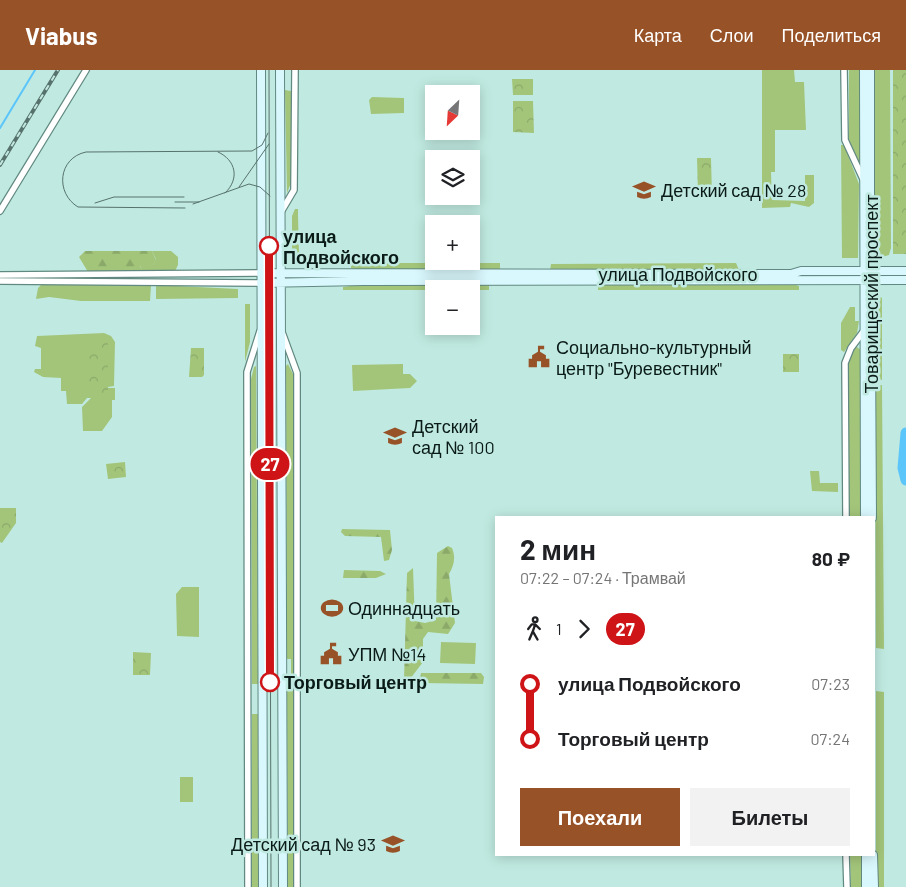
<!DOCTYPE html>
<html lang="ru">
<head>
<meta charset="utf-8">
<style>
	:root { --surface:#fff; --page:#f2f2f2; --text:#202124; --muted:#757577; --accent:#975227 }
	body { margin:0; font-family:Barlow,sans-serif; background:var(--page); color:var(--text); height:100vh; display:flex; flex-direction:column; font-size:19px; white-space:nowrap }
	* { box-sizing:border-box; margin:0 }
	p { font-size:16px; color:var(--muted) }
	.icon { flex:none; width:28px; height:28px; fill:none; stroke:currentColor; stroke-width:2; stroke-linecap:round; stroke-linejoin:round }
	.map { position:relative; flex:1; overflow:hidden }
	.sheet { position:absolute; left:495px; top:446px; width:380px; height:340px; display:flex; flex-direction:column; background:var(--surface); border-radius:0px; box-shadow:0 2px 12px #0003 }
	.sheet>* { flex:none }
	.badge { padding:0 10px; border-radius:16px; font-size:18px; line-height:32px }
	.needle { width:32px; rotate:205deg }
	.tools { position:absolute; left:425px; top:15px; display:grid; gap:10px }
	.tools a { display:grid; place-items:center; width:55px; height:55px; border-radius:0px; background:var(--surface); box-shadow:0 2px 12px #0003; font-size:25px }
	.map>.badge { position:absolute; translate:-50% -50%; box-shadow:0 0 0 2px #fff }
	.legs { display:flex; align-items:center; gap:8px; height:55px; padding:0 25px; font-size:16px }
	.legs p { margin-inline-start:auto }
	.overview { display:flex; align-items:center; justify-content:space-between; height:85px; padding:0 25px }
	h1 { font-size:28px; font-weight:700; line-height:38px }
	.primary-button { display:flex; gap:10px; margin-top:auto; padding:10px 25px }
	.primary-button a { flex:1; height:58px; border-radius:0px; background:var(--accent); color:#fff; font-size:20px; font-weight:700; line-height:58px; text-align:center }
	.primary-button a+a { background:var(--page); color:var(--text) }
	ul { padding:0 25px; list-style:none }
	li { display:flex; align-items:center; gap:18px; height:55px; font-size:19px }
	li i { display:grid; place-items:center; width:8px; height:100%; margin:0 6px; background:currentColor }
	li i::after { content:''; width:12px; height:12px; margin:-6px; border:4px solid; border-radius:50%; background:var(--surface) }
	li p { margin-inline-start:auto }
	li:first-child i { background:linear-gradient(#0000 50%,currentColor 0) }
	li:last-child i { background:linear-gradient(currentColor 50%,#0000 0) }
	header { display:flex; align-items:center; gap:30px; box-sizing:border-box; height:70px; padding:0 25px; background:var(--accent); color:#fff }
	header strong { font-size:24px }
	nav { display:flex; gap:28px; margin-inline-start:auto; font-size:18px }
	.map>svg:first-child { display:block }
</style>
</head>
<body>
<header>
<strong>Viabus</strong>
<nav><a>Карта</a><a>Слои</a><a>Поделиться</a></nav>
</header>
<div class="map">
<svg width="906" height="817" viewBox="0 0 906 817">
	<defs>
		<pattern id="forest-firs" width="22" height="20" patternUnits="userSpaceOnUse" patternTransform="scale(1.25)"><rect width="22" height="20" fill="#a3c57a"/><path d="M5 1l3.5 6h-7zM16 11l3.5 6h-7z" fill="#8ba969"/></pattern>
		<pattern id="park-crowns" width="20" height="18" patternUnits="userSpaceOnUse" patternTransform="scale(1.25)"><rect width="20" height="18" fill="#a3c57a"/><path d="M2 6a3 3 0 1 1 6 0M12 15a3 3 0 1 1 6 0" fill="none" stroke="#8ba969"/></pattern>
	</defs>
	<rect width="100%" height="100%" fill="#c0eae1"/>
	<path fill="#a3c57a" d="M 762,0 L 794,0 L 795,12 L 804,12 L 806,60 L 775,60 L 775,102 L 771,102 L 772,130 L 805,131 L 805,105 L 814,105 L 814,133 L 809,137 L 791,133 L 790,137 L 762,138 Z
		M 849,0 L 861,0 L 861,91 L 859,92 L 849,70 Z
		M 874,0 L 890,0 L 891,178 L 889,185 L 879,188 L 877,141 L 874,128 Z
		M 285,20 L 291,21 L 292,110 L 287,123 Z
		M 372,27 L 404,28 L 404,43 L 371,44 L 369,30 Z
		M 841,75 L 844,75 L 859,114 L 858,188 L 842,188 Z
		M 295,139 L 298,139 L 298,145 L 299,184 L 292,184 L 292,146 Z
		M 152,181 L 171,181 L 178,187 L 178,195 L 175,201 L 142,202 L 140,195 L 153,195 L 156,189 Z
		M 351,193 L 500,193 L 500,201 L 363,201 L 351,198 Z
		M 736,193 L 739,200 L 550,201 L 551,194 Z
		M 790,213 L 799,216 L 799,220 L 598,220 L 598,214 Z
		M 364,214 L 489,214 L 489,220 L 343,220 L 343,217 Z
		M 41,215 L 151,215 L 150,231 L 81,231 L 49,227 L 36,229 L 38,218 Z
		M 156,215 L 238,219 L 238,228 L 156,229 Z
		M 878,226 L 882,228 L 882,310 L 875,308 L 875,285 L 878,273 Z
		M 245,234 L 250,234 L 250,272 L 245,292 Z
		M 850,237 L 855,237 L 855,251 L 859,251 L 857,263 L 844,282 L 841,280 L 841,253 Z
		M 104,263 L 111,266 L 115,272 L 114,316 L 108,317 L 108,272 L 87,273 L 87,328 L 82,334 L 67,334 L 66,321 L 61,321 L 61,308 L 43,307 L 34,302 L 35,299 L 41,299 L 41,278 L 35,276 L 37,266 Z
		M 857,277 L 861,280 L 862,447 L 849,448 L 848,291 L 854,278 Z
		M 288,294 L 293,304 L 294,611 L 291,611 L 291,589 L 287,589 L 286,296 Z
		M 403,294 L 403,304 L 410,304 L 417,311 L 410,318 L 353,321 L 352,295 Z
		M 256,296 L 258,614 L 252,614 L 251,309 L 254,297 Z
		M 882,315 L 884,579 L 876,578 L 875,317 Z
		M 108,318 L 115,318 L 115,330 L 112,330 L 112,347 L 102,361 L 83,361 L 82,337 L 91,328 L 107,328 Z
		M 810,401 L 819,401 L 820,413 L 838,413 L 838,422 L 812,421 Z
		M 182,517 L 199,517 L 199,567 L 177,566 L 176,524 Z
		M 441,572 L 476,573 L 475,594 L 440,593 Z
		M 294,619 L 295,812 L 295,817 L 288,817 L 287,620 Z
		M 876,621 L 884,622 L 884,817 L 876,817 Z
		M 252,644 L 258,644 L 259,817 L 252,817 Z
		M 180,707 L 193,707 L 193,732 L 180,732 Z
		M 850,785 L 863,785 L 863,817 L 851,817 Z"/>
	<path fill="url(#forest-firs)" d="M 85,181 L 152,181 L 156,190 L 153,195 L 140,195 L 142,202 L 88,202 L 79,187 Z
		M 342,459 L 390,460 L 392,480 L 389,490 L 384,491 L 381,467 L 345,466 L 341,462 Z
		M 448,476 L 452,478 C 456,487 454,496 449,504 L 455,553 L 448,564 L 428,562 L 423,569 L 423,592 L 410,609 L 404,610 L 407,503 L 413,498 L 415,551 L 425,553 L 436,550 L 437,483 Z
		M 344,500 L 380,501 L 386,504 L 376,508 L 343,508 Z
		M 421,603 L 481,603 L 484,607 L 483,614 L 422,613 L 420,610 Z"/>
	<path fill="url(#park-crowns)" d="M 893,0 L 906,0 L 906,184 L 893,184 Z
		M 512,9 L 533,9 L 533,25 L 513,25 Z
		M 513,31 L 533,31 L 534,63 L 513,62 Z
		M 697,88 L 711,88 L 712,125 L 698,125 Z
		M 87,272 L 108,272 L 108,328 L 87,328 Z
		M 191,278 L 204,278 L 204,305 L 202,307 L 189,307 Z
		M 783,284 L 799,284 L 799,302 L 783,302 Z
		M 125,392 L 126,407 L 108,409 L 106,394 Z
		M 0,438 L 16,438 L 16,453 L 2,473 L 0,472 Z
		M 133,582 L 151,583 L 150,605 L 133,605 Z"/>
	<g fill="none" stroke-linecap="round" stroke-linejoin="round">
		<path stroke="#5cc5fa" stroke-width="2" d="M 0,58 L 35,0"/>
		<path stroke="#5cc5fa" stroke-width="11" d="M 906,363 L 903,398 L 906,410"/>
		<g stroke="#618981" stroke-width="8">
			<path id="street" d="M 844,0 L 845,70 L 864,111
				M 0,141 L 86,0
				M 281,142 L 294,120 L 295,0
				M 0,205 L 261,203
				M 0,211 L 261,213
				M 282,262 L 297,303 L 297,817
				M 846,448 L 845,293 L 851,278 L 863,262
				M 846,785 L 847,817
				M 248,817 L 247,302 L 260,261"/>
		</g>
		<g stroke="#618981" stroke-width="10">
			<path id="secondary" d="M 261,0 L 263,817
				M 280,0 L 283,817
				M 864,0 L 865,448
				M 870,0 L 870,123 L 873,201 L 871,281 L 872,448
				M 261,203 L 791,204 L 801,201 L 906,201
				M 261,213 L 363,211 L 906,210
				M 866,785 L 866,817
				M 873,785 L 874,817"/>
		</g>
		<use href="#street" stroke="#fff" stroke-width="5.5"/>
		<use href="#secondary" stroke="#d9f8fd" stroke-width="8"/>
		<path stroke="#57726c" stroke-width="1" d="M 269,0 L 271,817
			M 218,82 C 236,90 240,109 225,123
			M 239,117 L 269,74
			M 175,132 L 199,132
			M 95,133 L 114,127 L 184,127
			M 193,134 L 249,114 L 260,117 L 270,126
			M 185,138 L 78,137 C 55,123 58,88 86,82 L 252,81 L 262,75 L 268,63"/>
		<g stroke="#57726c" stroke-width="4">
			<path id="rail" d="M 0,95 L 58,0"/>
		</g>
		<use href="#rail" stroke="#c0eae1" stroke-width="2" stroke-dasharray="5.5" stroke-linecap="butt"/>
	</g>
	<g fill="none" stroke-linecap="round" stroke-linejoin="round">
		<g stroke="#fff" stroke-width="11">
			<path id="line-1" d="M 269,176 L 270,612"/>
		</g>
		<use href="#line-1" stroke="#ce1417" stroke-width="8"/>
	</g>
	<defs>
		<g id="school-bare" transform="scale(1.725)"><path d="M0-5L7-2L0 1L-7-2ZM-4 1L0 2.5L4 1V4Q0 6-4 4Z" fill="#975227" stroke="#c0eae1" stroke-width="2.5" paint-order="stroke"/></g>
		<g id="civic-bare" transform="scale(1.725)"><path d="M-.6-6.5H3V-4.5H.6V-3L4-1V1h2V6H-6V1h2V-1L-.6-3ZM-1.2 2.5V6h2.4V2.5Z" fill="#975227" stroke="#c0eae1" stroke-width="2.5" paint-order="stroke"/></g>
		<g id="stadium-bare" transform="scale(1.725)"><path d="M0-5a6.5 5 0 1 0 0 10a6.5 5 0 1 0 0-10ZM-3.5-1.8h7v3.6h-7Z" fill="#975227" stroke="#c0eae1" stroke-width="2.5" paint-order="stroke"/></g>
	</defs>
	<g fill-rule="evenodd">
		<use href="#school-bare" x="644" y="120"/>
		<use href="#civic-bare" x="539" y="287"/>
		<use href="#school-bare" x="395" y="366"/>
		<use href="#stadium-bare" x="332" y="538"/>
		<use href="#civic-bare" x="331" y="584"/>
		<use href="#school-bare" x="393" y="774"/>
	</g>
	<g fill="#fff" stroke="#ce1417" stroke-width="2.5">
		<circle cx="269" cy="176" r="9"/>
		<circle cx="270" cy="612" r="9"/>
	</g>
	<g text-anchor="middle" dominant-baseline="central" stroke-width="5" stroke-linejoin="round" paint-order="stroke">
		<g font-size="18" fill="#0a1a17" stroke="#c0eae1" text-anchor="start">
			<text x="661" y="120">Детский сад № 28</text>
			<text x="556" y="277">Социально-культурный<tspan x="556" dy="21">центр "Буревестник"</tspan></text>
			<text x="412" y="356">Детский<tspan x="412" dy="21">сад № 100</tspan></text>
			<text x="348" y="538">Одиннадцать</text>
			<text x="348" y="584">УПМ №14</text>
			<text x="376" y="774" text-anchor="end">Детский сад № 93</text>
		</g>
		<g font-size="18" font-weight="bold" fill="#0a1a17" stroke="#c0eae1" text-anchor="start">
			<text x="283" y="166">улица<tspan x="283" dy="21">Подвойского</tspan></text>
			<text x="284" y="612">Торговый центр</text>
		</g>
		<g font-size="18" fill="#0a1a17" stroke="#c0eae1">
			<text x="678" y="204">улица Подвойского</text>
			<text transform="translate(871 224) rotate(-90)">Товарищеский проспект</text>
		</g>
	</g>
</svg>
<div class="tools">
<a><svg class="needle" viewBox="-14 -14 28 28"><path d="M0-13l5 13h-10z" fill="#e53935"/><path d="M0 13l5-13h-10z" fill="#757577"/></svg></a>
<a><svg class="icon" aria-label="layers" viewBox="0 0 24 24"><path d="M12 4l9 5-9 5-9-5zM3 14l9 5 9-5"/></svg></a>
<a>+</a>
<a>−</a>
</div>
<b class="badge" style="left:270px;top:394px;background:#ce1417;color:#fff">27</b>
<section class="sheet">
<div class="overview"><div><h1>2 мин</h1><p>07:22 – 07:24 · Трамвай</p></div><b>80 ₽</b></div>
<div class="legs"><svg class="icon" aria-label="walk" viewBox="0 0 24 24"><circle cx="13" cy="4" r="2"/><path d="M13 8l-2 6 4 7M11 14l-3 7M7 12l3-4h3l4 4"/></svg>1<svg class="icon" aria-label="forward" viewBox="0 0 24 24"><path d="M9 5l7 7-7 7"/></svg><b class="badge" style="background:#ce1417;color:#fff">27</b></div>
<ul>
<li><i style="color:#ce1417"></i><b>улица Подвойского</b><p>07:23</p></li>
<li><i style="color:#ce1417"></i><b>Торговый центр</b><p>07:24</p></li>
</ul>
<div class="primary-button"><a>Поехали</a><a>Билеты</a></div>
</section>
</div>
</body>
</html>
